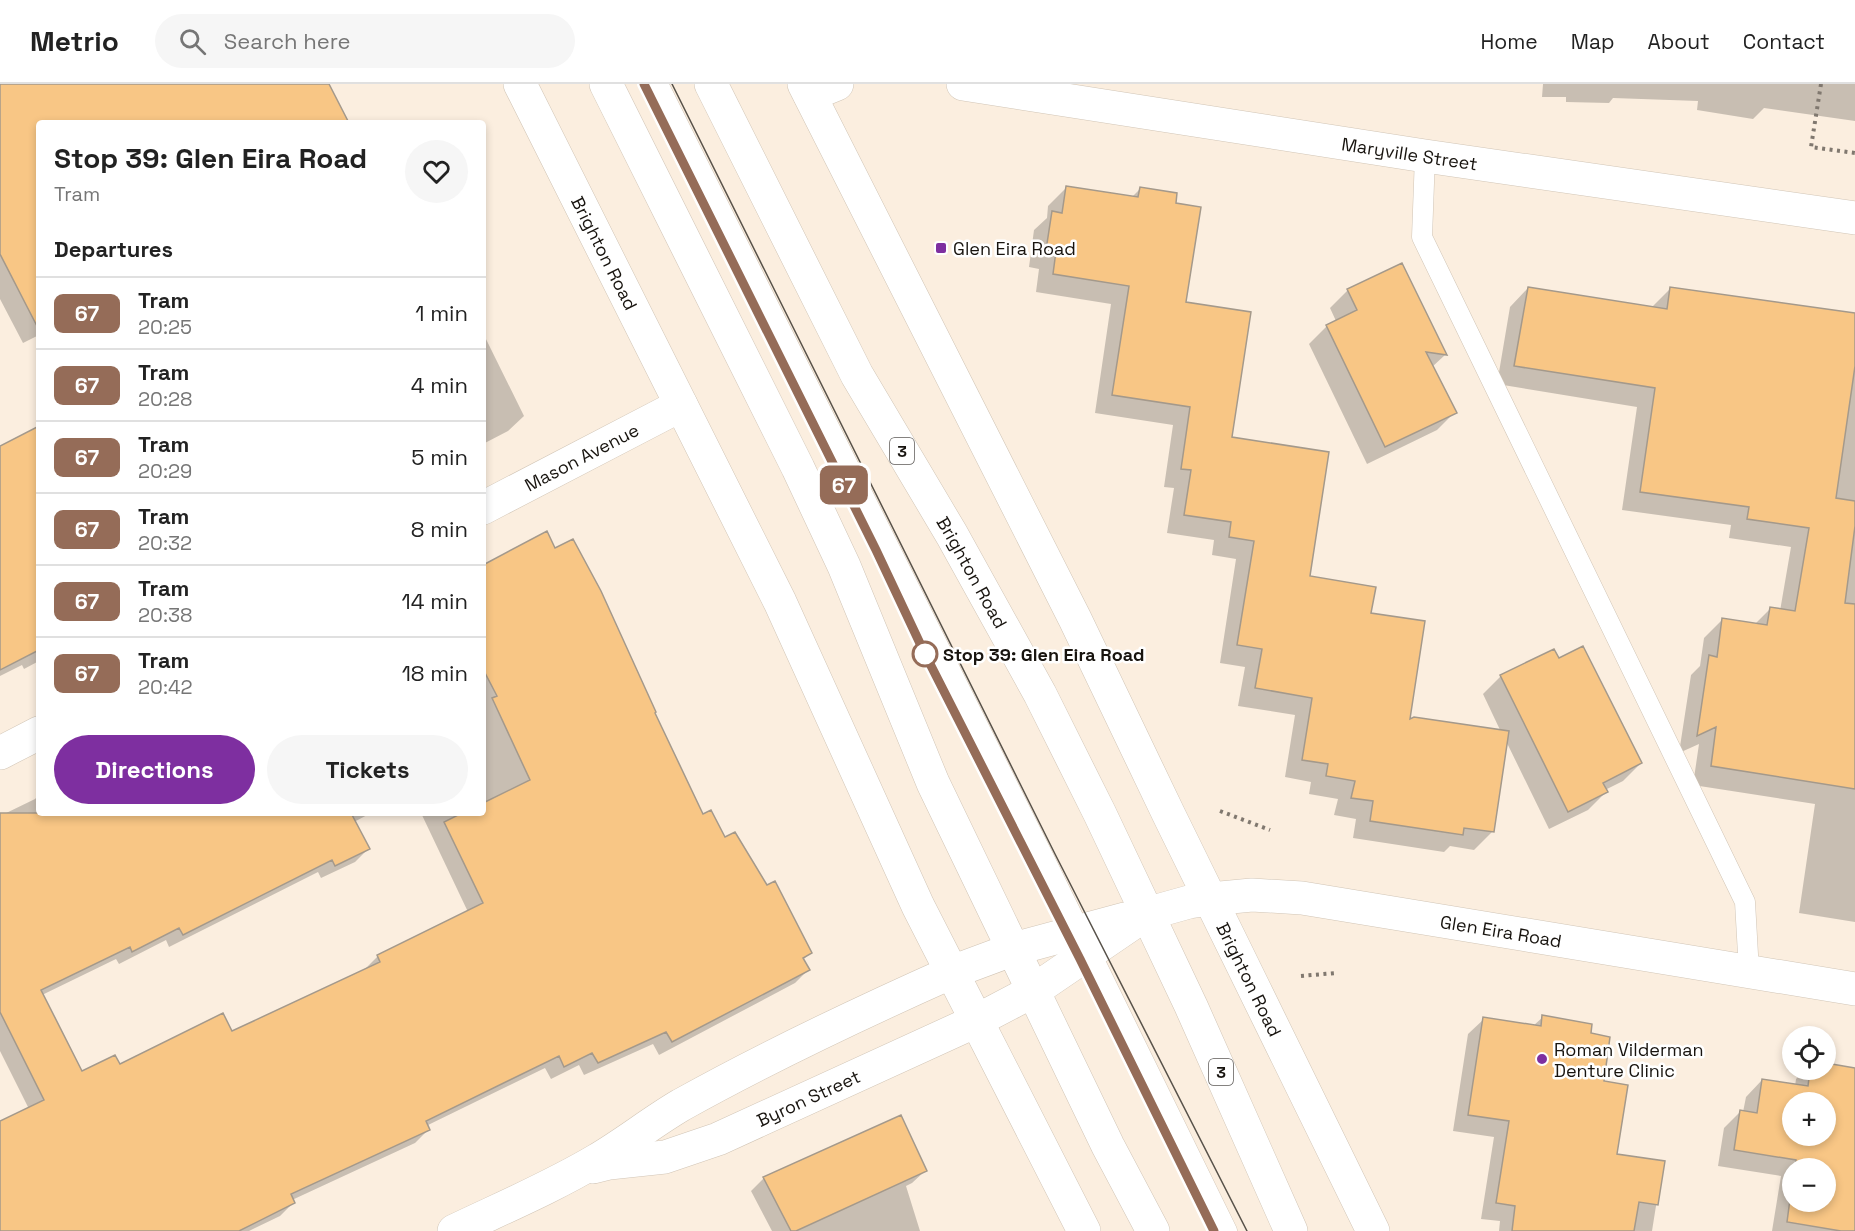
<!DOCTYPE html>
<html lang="en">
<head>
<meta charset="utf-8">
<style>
	:root { --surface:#fff; --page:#f6f6f6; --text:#222; --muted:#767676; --line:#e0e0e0; --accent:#7e2fa0 }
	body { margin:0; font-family:"Space Grotesk",sans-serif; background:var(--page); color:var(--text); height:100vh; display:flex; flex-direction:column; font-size:22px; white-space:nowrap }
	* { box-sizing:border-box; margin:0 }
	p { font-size:20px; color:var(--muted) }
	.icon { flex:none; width:33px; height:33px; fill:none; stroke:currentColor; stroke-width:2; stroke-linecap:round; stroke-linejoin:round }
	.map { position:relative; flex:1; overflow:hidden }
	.drawer { position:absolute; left:36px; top:36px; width:450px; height:696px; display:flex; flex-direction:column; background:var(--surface); border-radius:6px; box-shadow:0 3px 9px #0003 }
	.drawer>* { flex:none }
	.badge { padding:0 12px; border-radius:9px; font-size:21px; line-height:39px }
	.fabs { position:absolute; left:1782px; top:942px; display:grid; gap:12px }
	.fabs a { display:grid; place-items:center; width:54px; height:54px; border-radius:50%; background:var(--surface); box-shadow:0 3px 9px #0003; font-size:30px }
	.map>.badge { position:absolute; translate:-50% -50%; box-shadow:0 0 0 3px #fff }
	h2 { padding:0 18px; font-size:22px; line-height:54px }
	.round { display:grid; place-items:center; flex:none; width:63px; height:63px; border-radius:32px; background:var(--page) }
	.overview { display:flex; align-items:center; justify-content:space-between; height:102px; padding:0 18px }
	h1 { font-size:28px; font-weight:800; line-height:45px }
	.action { display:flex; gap:12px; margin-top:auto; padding:12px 18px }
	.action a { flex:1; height:69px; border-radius:36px; background:var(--accent); color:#fff; font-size:24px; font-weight:800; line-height:69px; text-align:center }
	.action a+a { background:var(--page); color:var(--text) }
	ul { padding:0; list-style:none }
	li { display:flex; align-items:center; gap:18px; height:72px; padding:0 18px; border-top:2px solid var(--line) }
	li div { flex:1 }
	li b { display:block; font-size:22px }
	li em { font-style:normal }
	li .badge { min-width:66px; font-weight:700; text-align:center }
	header { display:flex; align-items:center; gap:36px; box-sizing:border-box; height:84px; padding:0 30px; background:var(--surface); border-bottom:2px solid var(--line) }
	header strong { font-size:28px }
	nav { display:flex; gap:33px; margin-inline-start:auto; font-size:21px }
	.search { width:420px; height:54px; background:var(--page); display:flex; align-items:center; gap:15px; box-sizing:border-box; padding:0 21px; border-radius:33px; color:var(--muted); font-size:22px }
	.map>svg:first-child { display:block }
</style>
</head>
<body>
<header>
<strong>Metrio</strong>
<div class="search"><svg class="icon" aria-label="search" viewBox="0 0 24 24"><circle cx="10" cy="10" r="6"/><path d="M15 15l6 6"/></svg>Search here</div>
<nav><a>Home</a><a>Map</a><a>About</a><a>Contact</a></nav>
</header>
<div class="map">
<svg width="1855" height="1147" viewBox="0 0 1855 1147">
	<rect width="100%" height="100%" fill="#fbeedf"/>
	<path fill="#0003" fill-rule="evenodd" d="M 0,0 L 327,0 L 347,39 L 39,39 L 39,251 L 23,259 L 0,215 Z
		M 1543,0 L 1855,0 L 1855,37 L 1764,24 L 1753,35 L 1697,26 L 1698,17 L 1613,14 L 1609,19 L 1566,18 L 1566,13 L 1542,13 Z
		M 1066,104 L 1132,113 L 1140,105 L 1174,120 L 1184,219 L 1231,354 L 1308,494 L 1369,530 L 1408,637 L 1501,648 L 1483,610 L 1501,592 L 1558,576 L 1641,679 L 1623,697 L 1605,706 L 1606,708 L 1588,726 L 1549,745 L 1506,657 L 1492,748 L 1474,766 L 1450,762 L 1444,768 L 1353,754 L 1356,735 L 1334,731 L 1338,715 L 1309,710 L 1311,698 L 1285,693 L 1295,631 L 1238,622 L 1245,583 L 1220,579 L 1236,475 L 1212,471 L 1214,456 L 1167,449 L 1174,404 L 1164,403 L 1173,341 L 1095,329 L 1111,220 L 1036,208 L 1039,185 L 1029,183 L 1034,146 L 1047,134 L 1048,122 Z
		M 1401,181 L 1445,271 L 1432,283 L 1455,328 L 1437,346 L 1367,380 L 1309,260 L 1327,242 L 1336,237 L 1330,224 L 1348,206 Z
		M 1528,204 L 1652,223 L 1671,204 L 1855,230 L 1855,838 L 1799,829 L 1815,720 L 1693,701 L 1699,660 L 1679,669 L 1691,591 L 1700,582 L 1704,554 L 1722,536 L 1755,540 L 1770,525 L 1780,527 L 1791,463 L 1729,454 L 1731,441 L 1622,426 L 1637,323 L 1497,300 L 1510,223 Z
		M 483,249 L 524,332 L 508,347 L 483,360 Z
		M 39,343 L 39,577 L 24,585 L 22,581 L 0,592 L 0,362 Z
		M 483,483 L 653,629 L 702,732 L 766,803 L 811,868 L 803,876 L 808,886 L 795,899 L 659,971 L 653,960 L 584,991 L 579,981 L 551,995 L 545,984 L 426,1042 L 428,1046 L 415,1059 L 292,1116 L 293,1119 L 280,1132 L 249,1147 L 0,1147 L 0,1039 L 29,1025 L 0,967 L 0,732 L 35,715 L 39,711 L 39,729 L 371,729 L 354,738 L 368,765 L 355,778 L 321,794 L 318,788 L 169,863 L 166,856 L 119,880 L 116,875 L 42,911 L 81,989 L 119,982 L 232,949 L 364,886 L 378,872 L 468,828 L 421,729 L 483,729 Z
		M 1543,933 L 1589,951 L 1602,998 L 1616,1071 L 1663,1078 L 1652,1147 L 1499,1147 L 1500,1137 L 1481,1135 L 1494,1053 L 1453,1047 L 1468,950 L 1484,935 L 1533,942 Z
		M 1826,980 L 1851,984 L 1855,1023 L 1855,1147 L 1772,1147 L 1781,1092 L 1718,1082 L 1724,1044 L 1740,1028 L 1743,1028 L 1746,1013 L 1762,996 L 1795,1002 L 1796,995 L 1805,986 L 1826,986 ZM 1792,1018 L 1826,1018 L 1826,1052 L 1792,1052 ZM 1792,1084 L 1826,1084 L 1826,1118 L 1792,1118 Z
		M 925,1087 L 912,1099 L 906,1102 L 920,1147 L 772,1147 L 751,1107 L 764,1094 Z"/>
	<path fill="#f8c685" stroke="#a4998b" stroke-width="1.5" fill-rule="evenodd" d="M 0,0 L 329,0 L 349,39 L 39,39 L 39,246 L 0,170 Z
		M 1066,102 L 1138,113 L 1140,103 L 1177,109 L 1176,119 L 1201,123 L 1186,218 L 1251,228 L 1232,353 L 1329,368 L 1310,492 L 1376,503 L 1371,529 L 1425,537 L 1410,635 L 1414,633 L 1509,647 L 1494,748 L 1464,744 L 1463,751 L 1370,737 L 1373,717 L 1351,714 L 1355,697 L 1326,692 L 1328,680 L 1302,676 L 1312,614 L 1255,604 L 1262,565 L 1237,561 L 1254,457 L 1229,453 L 1231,438 L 1184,431 L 1191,386 L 1181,385 L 1190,323 L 1112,311 L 1129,202 L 1053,190 L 1056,167 L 1046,166 L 1052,127 L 1062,129 Z
		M 1402,179 L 1447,271 L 1426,268 L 1457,329 L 1385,363 L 1326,241 L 1357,226 L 1347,205 Z
		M 1528,203 L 1667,225 L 1670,203 L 1855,229 L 1855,282 L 1836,414 L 1855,417 L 1855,442 L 1845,519 L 1855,520 L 1855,705 L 1711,682 L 1716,643 L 1697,652 L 1709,571 L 1717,573 L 1722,534 L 1767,541 L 1770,523 L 1795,527 L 1809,444 L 1747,435 L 1749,423 L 1640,408 L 1655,304 L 1514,282 Z
		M 39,342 L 39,566 L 0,586 L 0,362 Z
		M 547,447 L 555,464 L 573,455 L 601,507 L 656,628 L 655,629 L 703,730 L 711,726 L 725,753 L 735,748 L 767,801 L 775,797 L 812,869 L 803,874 L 810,886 L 672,958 L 666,948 L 598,979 L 592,969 L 564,983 L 559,972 L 426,1037 L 430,1046 L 291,1110 L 295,1119 L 239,1147 L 0,1147 L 0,1037 L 44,1016 L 0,928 L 0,729 L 351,729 L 370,765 L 335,782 L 332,776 L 183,851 L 179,844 L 132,868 L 130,863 L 41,906 L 82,987 L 115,971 L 120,980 L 223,929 L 232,947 L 380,878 L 377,871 L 483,819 L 444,738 L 462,729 L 483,729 L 483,719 L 530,696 L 492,614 L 497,612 L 483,585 L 483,481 Z
		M 1583,562 L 1642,679 L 1603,699 L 1608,708 L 1568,728 L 1500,591 L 1554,565 L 1559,574 Z
		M 1542,931 L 1592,940 L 1591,949 L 1610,953 L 1604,997 L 1628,1001 L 1617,1070 L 1665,1077 L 1658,1121 L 1639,1118 L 1634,1147 L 1512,1147 L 1515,1122 L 1496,1119 L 1509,1037 L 1468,1031 L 1483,933 L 1541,942 Z
		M 1826,979 L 1855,984 L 1855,1147 L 1841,1147 L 1787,1138 L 1792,1100 L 1792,1118 L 1826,1118 L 1826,1084 L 1795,1084 L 1796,1076 L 1734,1066 L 1740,1026 L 1757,1029 L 1762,995 L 1808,1002 L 1810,986 L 1826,986 ZM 1792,1018 L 1826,1018 L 1826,1052 L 1792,1052 Z
		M 901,1031 L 927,1087 L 796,1147 L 791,1147 L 763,1093 Z"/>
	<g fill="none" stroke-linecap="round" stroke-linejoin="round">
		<g stroke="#d1c5b6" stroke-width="21">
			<path id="lane" d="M 658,0 L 1044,774 L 1227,1147
				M 1425,72 L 1422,153 L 1745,818 L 1749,888"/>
		</g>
		<g stroke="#d1c5b6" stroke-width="34">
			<g id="street">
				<path id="s1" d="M 963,0 L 1425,72 L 1855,134"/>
				<path d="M 810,11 L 837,0"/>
				<path id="s2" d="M 483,424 L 681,321"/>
				<path d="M 0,669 L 39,649"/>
				<path id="s3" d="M 593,1083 L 609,1079 L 665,1073 L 718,1055 L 976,937"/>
				<path d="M 454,1147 C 502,1124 552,1103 597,1076 C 626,1059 652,1038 681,1021 C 769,972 860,929 952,888"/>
			</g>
		</g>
		<g stroke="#d1c5b6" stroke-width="34">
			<g id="secondary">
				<path id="s4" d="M 1210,815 L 1252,811 L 1302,814 L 1855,905"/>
			</g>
		</g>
		<g stroke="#d1c5b6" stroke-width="34">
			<g id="primary">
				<path id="s5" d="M 520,0 L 780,518 L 918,822 L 1084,1147"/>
				<path id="s6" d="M 804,0 L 1075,535 L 1168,729 L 1373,1147"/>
				<path d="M 1146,830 L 1189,818 L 1210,815"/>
				<path d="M 952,888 L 1014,865"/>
				<path d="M 976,937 L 1033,907"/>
			</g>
		</g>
		<g stroke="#d1c5b6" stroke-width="34">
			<g id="highway">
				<path d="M 606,0 L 798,384 L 844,482 L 933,699 L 1108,1062 L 1153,1147"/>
				<path id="s7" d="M 711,0 L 857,291 L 952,451 L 1040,610 L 1100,730 L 1191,922 L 1291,1147"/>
				<path d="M 1014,865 L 1125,835"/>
				<path d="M 1033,907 L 1146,830"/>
			</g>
		</g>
		<path stroke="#80786f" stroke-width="4" stroke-dasharray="3 4.5" stroke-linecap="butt" d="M 1821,0 L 1811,63 L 1855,69
			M 1220,727 L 1270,746
			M 1301,892 L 1336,889"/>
		<use href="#lane" stroke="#fff" stroke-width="20"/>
		<use href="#street" stroke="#fff" stroke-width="33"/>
		<use href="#secondary" stroke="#fff" stroke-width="33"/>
		<use href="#primary" stroke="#fff" stroke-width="33"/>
		<use href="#highway" stroke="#fff" stroke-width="33"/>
		<path stroke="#58524a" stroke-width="1.5" d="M 644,0 L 876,466 L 925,570 L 1080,875 L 1214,1147
			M 672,0 L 1055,770 L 1247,1147"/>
	</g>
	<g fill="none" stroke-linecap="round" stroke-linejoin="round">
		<g stroke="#fff" stroke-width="14">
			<path id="line" d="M 644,0 L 876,466 L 925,570 L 1080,875 L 1214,1147"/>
		</g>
		<use href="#line" stroke="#956c58" stroke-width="9"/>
	</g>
	<g fill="#7e2fa0" stroke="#fff" stroke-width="2">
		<rect x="935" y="158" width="12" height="12" rx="3"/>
		<circle cx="1542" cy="975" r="6"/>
	</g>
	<circle fill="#fff" stroke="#956c58" stroke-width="3" cx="925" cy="570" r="12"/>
	<g text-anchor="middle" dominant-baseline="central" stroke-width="5" stroke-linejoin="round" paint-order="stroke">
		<g fill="#fff" stroke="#5d5a57" stroke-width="1.5">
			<rect x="890" y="354" width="24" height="26" rx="4.5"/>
			<rect x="1209" y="975" width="24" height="26" rx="4.5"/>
		</g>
		<g font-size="16" font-weight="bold" fill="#18140f">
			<text x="902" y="367">3</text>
			<text x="1221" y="988">3</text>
		</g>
		<g font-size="18" fill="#18140f" stroke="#fff">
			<text stroke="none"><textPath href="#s1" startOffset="452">Maryville Street</textPath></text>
			<text stroke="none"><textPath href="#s5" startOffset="189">Brighton Road</textPath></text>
			<text stroke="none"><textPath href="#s2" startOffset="111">Mason Avenue</textPath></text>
			<text stroke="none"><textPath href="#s7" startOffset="554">Brighton Road</textPath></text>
			<text stroke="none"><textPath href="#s4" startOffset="294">Glen Eira Road</textPath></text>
			<text stroke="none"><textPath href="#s6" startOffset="1000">Brighton Road</textPath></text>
			<text stroke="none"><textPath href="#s3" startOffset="228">Byron Street</textPath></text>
		</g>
		<g font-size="18" fill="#18140f" stroke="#fff" text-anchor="start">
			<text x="953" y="164">Glen Eira Road</text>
			<text x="1554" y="965">Roman Vilderman<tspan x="1554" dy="21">Denture Clinic</tspan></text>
		</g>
		<g font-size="18" font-weight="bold" fill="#18140f" stroke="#fff" text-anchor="start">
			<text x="943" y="570">Stop 39: Glen Eira Road</text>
		</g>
	</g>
</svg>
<div class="fabs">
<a><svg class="icon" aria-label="locate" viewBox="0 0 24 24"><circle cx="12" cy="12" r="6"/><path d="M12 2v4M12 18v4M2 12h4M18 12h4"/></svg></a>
<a>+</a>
<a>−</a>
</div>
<b class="badge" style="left:844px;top:401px;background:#956c58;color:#fff">67</b>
<section class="drawer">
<div class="overview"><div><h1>Stop 39: Glen Eira Road</h1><p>Tram</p></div><a class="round"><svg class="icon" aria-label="heart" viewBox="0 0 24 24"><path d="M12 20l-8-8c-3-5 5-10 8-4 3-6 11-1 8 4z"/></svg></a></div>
<h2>Departures</h2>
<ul>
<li><span class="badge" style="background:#956c58;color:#fff">67</span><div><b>Tram</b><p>20:25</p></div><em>1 min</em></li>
<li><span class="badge" style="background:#956c58;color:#fff">67</span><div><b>Tram</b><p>20:28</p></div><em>4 min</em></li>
<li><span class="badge" style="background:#956c58;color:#fff">67</span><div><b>Tram</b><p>20:29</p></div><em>5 min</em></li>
<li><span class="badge" style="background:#956c58;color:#fff">67</span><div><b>Tram</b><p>20:32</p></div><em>8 min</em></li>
<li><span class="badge" style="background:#956c58;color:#fff">67</span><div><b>Tram</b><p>20:38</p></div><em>14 min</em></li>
<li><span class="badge" style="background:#956c58;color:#fff">67</span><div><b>Tram</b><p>20:42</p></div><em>18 min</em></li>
</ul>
<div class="action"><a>Directions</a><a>Tickets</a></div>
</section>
</div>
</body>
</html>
